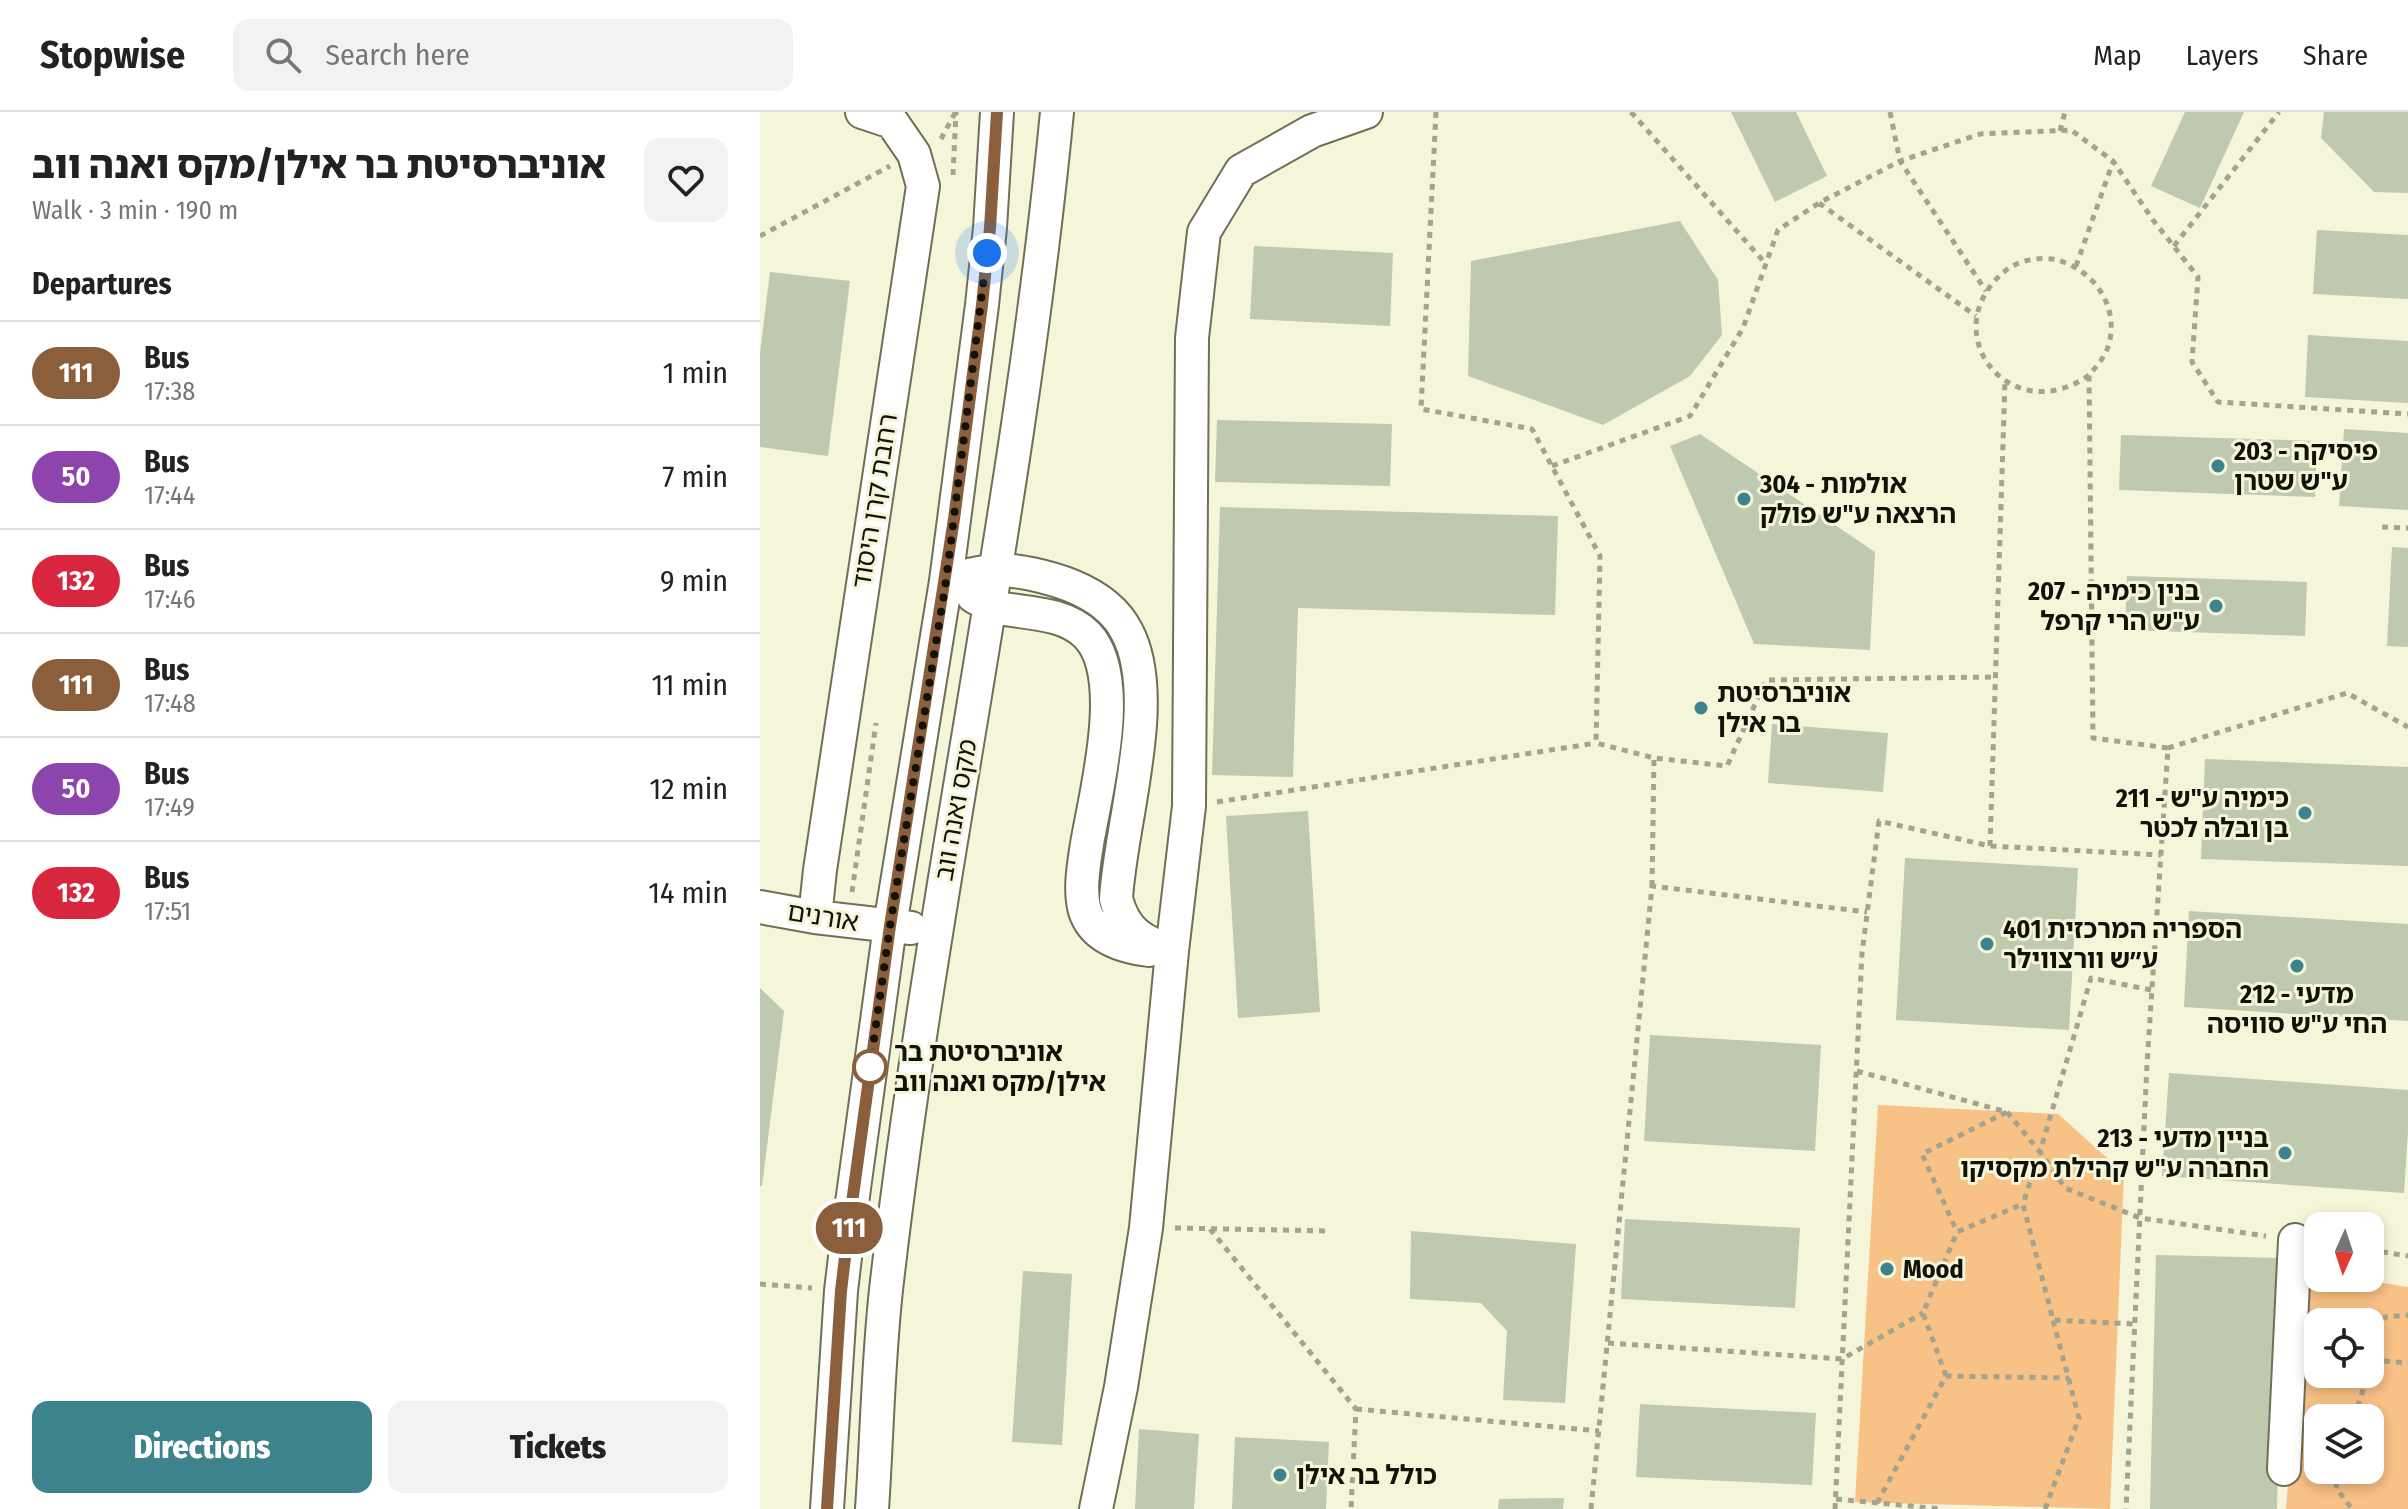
<!DOCTYPE html>
<html lang="en">
<head>
<meta charset="utf-8">
<style>
	:root { --surface:#fff; --page:#f2f2f2; --text:#222; --muted:#767676; --line:#e0e0e0; --accent:#3c838b }
	body { margin:0; font-family:"Fira Sans Condensed","Noto Sans Hebrew",sans-serif; background:var(--page); color:var(--text); height:100vh; display:flex; flex-direction:column; font-size:30px; white-space:nowrap }
	* { box-sizing:border-box; margin:0 }
	p { font-size:26px; color:var(--muted) }
	.icon { flex:none; width:44px; height:44px; fill:none; stroke:currentColor; stroke-width:2; stroke-linecap:round; stroke-linejoin:round }
	.map { position:relative; flex:1; overflow:hidden }
	.panel { display:flex; flex-direction:column; background:var(--surface); width:760px }
	.panel>* { flex:none }
	.badge { padding:0 16px; border-radius:26px; font-size:28px; line-height:52px }
	.needle { width:52px; rotate:183deg }
	.buttons { position:absolute; left:1544px; top:1100px; display:grid; gap:16px }
	.buttons a { display:grid; place-items:center; width:80px; height:80px; border-radius:16px; background:var(--surface); box-shadow:0 4px 12px #0003; font-size:40px }
	.you { position:absolute; width:40px; height:40px; margin:-20px; border:6px solid #fff; border-radius:50%; background:#1a73e8; box-shadow:0 0 0 12px #1a73e833 }
	.map>.badge { position:absolute; translate:-50% -50%; box-shadow:0 0 0 4px #fff }
	h2 { padding:0 32px; font-size:30px; line-height:72px }
	.round { display:grid; place-items:center; flex:none; width:84px; height:84px; border-radius:16px; background:var(--page) }
	.summary { display:flex; align-items:center; justify-content:space-between; height:136px; padding:0 32px }
	h1 { font-size:38px; font-weight:800; line-height:60px }
	.cta { display:flex; gap:16px; margin-top:auto; padding:16px 32px }
	.cta a { flex:1; height:92px; border-radius:16px; background:var(--accent); color:#fff; font-size:32px; font-weight:800; line-height:92px; text-align:center }
	.cta a+a { background:var(--page); color:var(--text) }
	ul { padding:0; list-style:none }
	li { display:flex; align-items:center; gap:24px; height:104px; padding:0 32px; border-top:2px solid var(--line) }
	li div { flex:1 }
	li b { display:block; font-size:30px }
	li em { font-style:normal }
	li .badge { min-width:88px; font-weight:700; text-align:center }
	header { display:flex; align-items:center; gap:48px; box-sizing:border-box; height:112px; padding:0 40px; background:var(--surface); border-bottom:2px solid var(--line) }
	header strong { font-size:38px }
	nav { display:flex; gap:44px; margin-inline-start:auto; font-size:28px }
	.search { width:560px; height:72px; background:var(--page); display:flex; align-items:center; gap:20px; box-sizing:border-box; padding:0 28px; border-radius:16px; color:var(--muted); font-size:30px }
	main { display:flex; flex:1; min-height:0 }
	.map>svg:first-child { display:block }
</style>
</head>
<body>
<header>
<strong>Stopwise</strong>
<div class="search"><svg class="icon" aria-label="search" viewBox="0 0 24 24"><circle cx="10" cy="10" r="6"/><path d="M15 15l6 6"/></svg>Search here</div>
<nav><a>Map</a><a>Layers</a><a>Share</a></nav>
</header>
<main>
<section class="panel">
<div class="summary"><div><h1>אוניברסיטת בר אילן/מקס ואנה ווב</h1><p>Walk · 3 min · 190 m</p></div><a class="round"><svg class="icon" aria-label="heart" viewBox="0 0 24 24"><path d="M12 20l-8-8c-3-5 5-10 8-4 3-6 11-1 8 4z"/></svg></a></div>
<h2>Departures</h2>
<ul>
<li><span class="badge" style="background:#8b5e3c;color:#fff">111</span><div><b>Bus</b><p>17:38</p></div><em>1 min</em></li>
<li><span class="badge" style="background:#8e44ad;color:#fff">50</span><div><b>Bus</b><p>17:44</p></div><em>7 min</em></li>
<li><span class="badge" style="background:#d7263d;color:#fff">132</span><div><b>Bus</b><p>17:46</p></div><em>9 min</em></li>
<li><span class="badge" style="background:#8b5e3c;color:#fff">111</span><div><b>Bus</b><p>17:48</p></div><em>11 min</em></li>
<li><span class="badge" style="background:#8e44ad;color:#fff">50</span><div><b>Bus</b><p>17:49</p></div><em>12 min</em></li>
<li><span class="badge" style="background:#d7263d;color:#fff">132</span><div><b>Bus</b><p>17:51</p></div><em>14 min</em></li>
</ul>
<div class="cta"><a>Directions</a><a>Tickets</a></div>
</section>
<div class="map">
<svg width="1648" height="1397" viewBox="0 0 1648 1397">
	<rect width="100%" height="100%" fill="#f5f5da"/>
	<path fill="#f8c185" fill-rule="evenodd" d="M 1118,993 L 1298,1002 L 1364,1061 L 1350,1397 L 1095,1390 Z
		M 1545,1157 L 1558,1160 L 1558,1166 L 1594,1166 L 1648,1175 L 1648,1397 L 1526,1397 ZM 1558,1210 L 1610,1210 L 1610,1262 L 1558,1262 ZM 1558,1306 L 1610,1306 L 1610,1358 L 1558,1358 Z"/>
	<path fill="#bec9b0" d="M 971,0 L 1036,0 L 1067,64 L 1015,90 Z
		M 1425,0 L 1484,0 L 1440,96 L 1391,74 Z
		M 1564,0 L 1648,0 L 1648,81 L 1614,80 L 1561,26 Z
		M 920,109 L 958,168 L 962,223 L 930,264 L 843,313 L 708,264 L 711,149 Z
		M 1557,118 L 1648,123 L 1648,187 L 1553,182 Z
		M 494,134 L 633,141 L 630,214 L 490,207 Z
		M 10,160 L 90,169 L 68,344 L 0,335 L 0,241 Z
		M 1548,223 L 1648,229 L 1648,291 L 1545,285 Z
		M 457,308 L 632,312 L 630,374 L 455,370 Z
		M 1584,317 L 1648,321 L 1648,398 L 1579,394 Z
		M 940,322 L 1115,440 L 1110,538 L 994,532 L 910,334 Z
		M 1361,323 L 1557,329 L 1555,385 L 1359,378 Z
		M 460,395 L 798,404 L 795,503 L 538,496 L 533,665 L 452,663 Z
		M 1632,435 L 1648,436 L 1648,535 L 1627,534 Z
		M 1367,464 L 1547,470 L 1545,524 L 1365,518 Z
		M 1012,612 L 1128,621 L 1123,680 L 1008,671 Z
		M 1445,647 L 1648,655 L 1648,754 L 1441,747 Z
		M 548,699 L 560,900 L 478,906 L 466,704 Z
		M 1145,746 L 1318,756 L 1309,918 L 1136,908 Z
		M 1429,799 L 1648,812 L 1648,909 L 1424,895 Z
		M 0,876 L 24,899 L 2,1074 L 0,1074 Z
		M 890,923 L 1061,933 L 1055,1039 L 884,1029 Z
		M 1409,961 L 1648,978 L 1648,1019 L 1644,1081 L 1402,1064 Z
		M 865,1107 L 1040,1116 L 1035,1196 L 861,1187 Z
		M 651,1119 L 816,1132 L 805,1291 L 743,1288 L 747,1219 L 721,1191 L 650,1187 Z
		M 1396,1143 L 1523,1146 L 1517,1397 L 1390,1397 Z
		M 263,1159 L 312,1162 L 302,1333 L 252,1330 Z
		M 880,1292 L 1056,1301 L 1052,1373 L 876,1365 Z
		M 379,1317 L 439,1322 L 434,1397 L 375,1397 Z
		M 475,1325 L 569,1330 L 566,1397 L 472,1397 Z
		M 804,1386 L 803,1397 L 738,1397 L 739,1387 Z"/>
	<g fill="none" stroke-linecap="round" stroke-linejoin="round">
		<g stroke="#6f6f57" stroke-width="36">
			<path id="minor" d="M 186,469 C 201,465 218,460 234,459 C 255,456 292,466 312,474 C 334,483 356,498 367,520 C 402,586 360,712 356,787 C 365,819 381,830 412,839
				M 213,484 C 220,488 227,493 234,495 C 265,502 303,499 327,523 C 367,564 336,679 327,732 C 324,752 319,778 325,799 C 334,826 364,835 389,838
				M 0,795 L 55,805 L 151,816
				M 55,805 L 60,758 L 163,74 L 154,42 L 132,10 L 102,0
				M 1524,1357 L 1535,1128
				M 67,1397 L 81,1179 L 88,1120 L 130,814 L 186,469 L 222,193 L 230,116 L 237,0
				M 112,1397 C 117,1324 118,1250 126,1178 C 171,783 259,395 297,0
				M 336,1397 L 361,1275 L 386,1116 L 412,839 L 429,694 L 432,226 L 444,120 L 481,59 L 552,19 L 606,0"/>
		</g>
		<path stroke="#a3a38f" stroke-width="5" stroke-dasharray="6 6" stroke-linecap="butt" d="M 676,0 L 661,297 L 772,317 L 840,444 L 836,631 L 894,646 L 967,654 L 1006,568 L 1235,565
			M 871,0 L 1006,152
			M 1130,0 L 1140,49 L 1220,22 L 1311,18 L 1353,49 L 1393,108 L 1438,165 L 1432,250 L 1458,290 L 1648,302
			M 1300,19 L 1305,0
			M 181,27 L 195,1
			M 193,63 L 196,0
			M 1059,91 L 1216,204
			M 0,124 L 130,54
			M 1414,134 L 1519,0
			M 1316,154 L 1353,50
			M 1329,263 C 1251,319 1172,220 1245,159 C 1258,148 1281,144 1297,148 C 1334,158 1359,194 1349,232 C 1345,245 1337,254 1329,263 L 1333,626 L 1408,636 L 1387,952 L 1366,1397
			M 792,354 L 930,304 L 983,216 L 1018,118 L 1059,91 L 1140,49 L 1226,179
			M 1622,415 L 1648,416
			M 1408,636 L 1587,581 L 1648,615
			M 457,690 L 836,631
			M 1230,734 L 1245,269
			M 892,774 L 894,646
			M 92,780 L 116,611
			M 1391,878 L 1331,866 L 1280,1040 L 1305,1076 L 1380,1106 L 1506,1124
			M 1097,959 L 1247,1000 L 1162,1042 L 1197,1120
			M 1247,1000 L 1280,1040 L 1263,1092 L 1293,1208 L 1375,1212
			M 415,1116 L 570,1119
			M 450,1117 L 596,1297 L 591,1397
			M 1610,1138 L 1648,1144
			M 0,1172 L 52,1176
			M 848,1231 L 1082,1247 L 1163,1201
			M 1612,1248 L 1648,1251
			M 1610,1254 L 1625,1205 L 1648,1203
			M 1186,1264 L 1163,1201 L 1197,1120 L 1263,1092
			M 596,1297 L 839,1319
			M 1594,1306 L 1608,1262
			M 1578,1358 L 1576,1376 L 1592,1397
			M 1076,1387 L 1182,1397
			M 1117,1391 L 1186,1264 L 1309,1266
			M 831,1397 L 892,774 L 1107,800
			M 1075,1397 L 1102,841 L 1119,709 L 1230,734 L 1401,743
			M 1285,1397 L 1319,1306 L 1293,1208"/>
		<use href="#minor" stroke="#fff" stroke-width="32"/>
	</g>
	<g fill="none" stroke-linecap="round" stroke-linejoin="round">
		<g stroke="#fff" stroke-width="18">
			<path id="line" d="M 67,1397 L 81,1179 L 88,1120 L 130,814 L 194,407 L 222,193 L 230,116 L 237,0"/>
		</g>
		<use href="#line" stroke="#8b5e3c" stroke-width="12"/>
		<path stroke="#121209" stroke-width="8" stroke-dasharray="0 14.4" d="M 110,955 L 130,814 L 186,469 L 227,141"/>
	</g>
	<g fill="#3c838b" stroke="#f5f5da" stroke-width="3">
		<circle cx="1458" cy="354" r="8"/>
		<circle cx="984" cy="387" r="8"/>
		<circle cx="1456" cy="494" r="8"/>
		<circle cx="941" cy="596" r="8"/>
		<circle cx="1545" cy="701" r="8"/>
		<circle cx="1227" cy="832" r="8"/>
		<circle cx="1537" cy="854" r="8"/>
		<circle cx="1525" cy="1041" r="8"/>
		<circle cx="1127" cy="1157" r="8"/>
		<circle cx="520" cy="1363" r="8"/>
	</g>
	<circle fill="#fff" stroke="#8b5e3c" stroke-width="4" cx="110" cy="955" r="16"/>
	<g text-anchor="middle" dominant-baseline="central" stroke-width="6" stroke-linejoin="round" paint-order="stroke">
		<g font-size="26" font-weight="bold" fill="#121209" stroke="#f5f5da" text-anchor="start">
			<text x="1474" y="339">203 - פיסיקה<tspan x="1474" dy="30">ע"ש שטרן</tspan></text>
			<text x="1000" y="372">304 - אולמות<tspan x="1000" dy="30">הרצאה ע"ש פולק</tspan></text>
			<text x="1440" y="479" text-anchor="end">207 - בנין כימיה<tspan x="1440" dy="30">ע"ש הרי קרפל</tspan></text>
			<text x="957" y="581">אוניברסיטת<tspan x="957" dy="30">בר אילן</tspan></text>
			<text x="1529" y="686" text-anchor="end">211 - כימיה ע"ש<tspan x="1529" dy="30">בן ובלה לכטר</tspan></text>
			<text x="1243" y="817">401 הספריה המרכזית<tspan x="1243" dy="30">ע״ש וורצווילר</tspan></text>
			<text x="1537" y="882" text-anchor="middle">212 - מדעי<tspan x="1537" dy="30">החי ע"ש סוויסה</tspan></text>
			<text x="1509" y="1026" text-anchor="end">213 - בניין מדעי<tspan x="1509" dy="30">החברה ע"ש קהילת מקסיקו</tspan></text>
			<text x="1143" y="1157">Mood</text>
			<text x="536" y="1363">כולל בר אילן</text>
		</g>
		<g font-size="26" fill="#121209" stroke="#f5f5da">
			<text transform="translate(115 389) rotate(-81)">רחבת קרן היסוד</text>
			<text transform="translate(196 698) rotate(-80)">מקס ואנה ווב</text>
			<text transform="translate(63 805) rotate(9)">אורנים</text>
		</g>
		<g font-size="26" font-weight="bold" fill="#121209" stroke="#f5f5da" text-anchor="start">
			<text x="134" y="940">אוניברסיטת בר<tspan x="134" dy="30">אילן/מקס ואנה ווב</tspan></text>
		</g>
	</g>
</svg>
<div class="buttons">
<a><svg class="needle" viewBox="-14 -14 28 28"><path d="M0-13l5 13h-10z" fill="#e53935"/><path d="M0 13l5-13h-10z" fill="#767676"/></svg></a>
<a><svg class="icon" aria-label="locate" viewBox="0 0 24 24"><circle cx="12" cy="12" r="6"/><path d="M12 2v4M12 18v4M2 12h4M18 12h4"/></svg></a>
<a><svg class="icon" aria-label="layers" viewBox="0 0 24 24"><path d="M12 4l9 5-9 5-9-5zM3 14l9 5 9-5"/></svg></a>
</div>
<div class="you" style="left:227px;top:141px"></div>
<b class="badge" style="left:89px;top:1116px;background:#8b5e3c;color:#fff">111</b>
</div>
</main>
</body>
</html>
